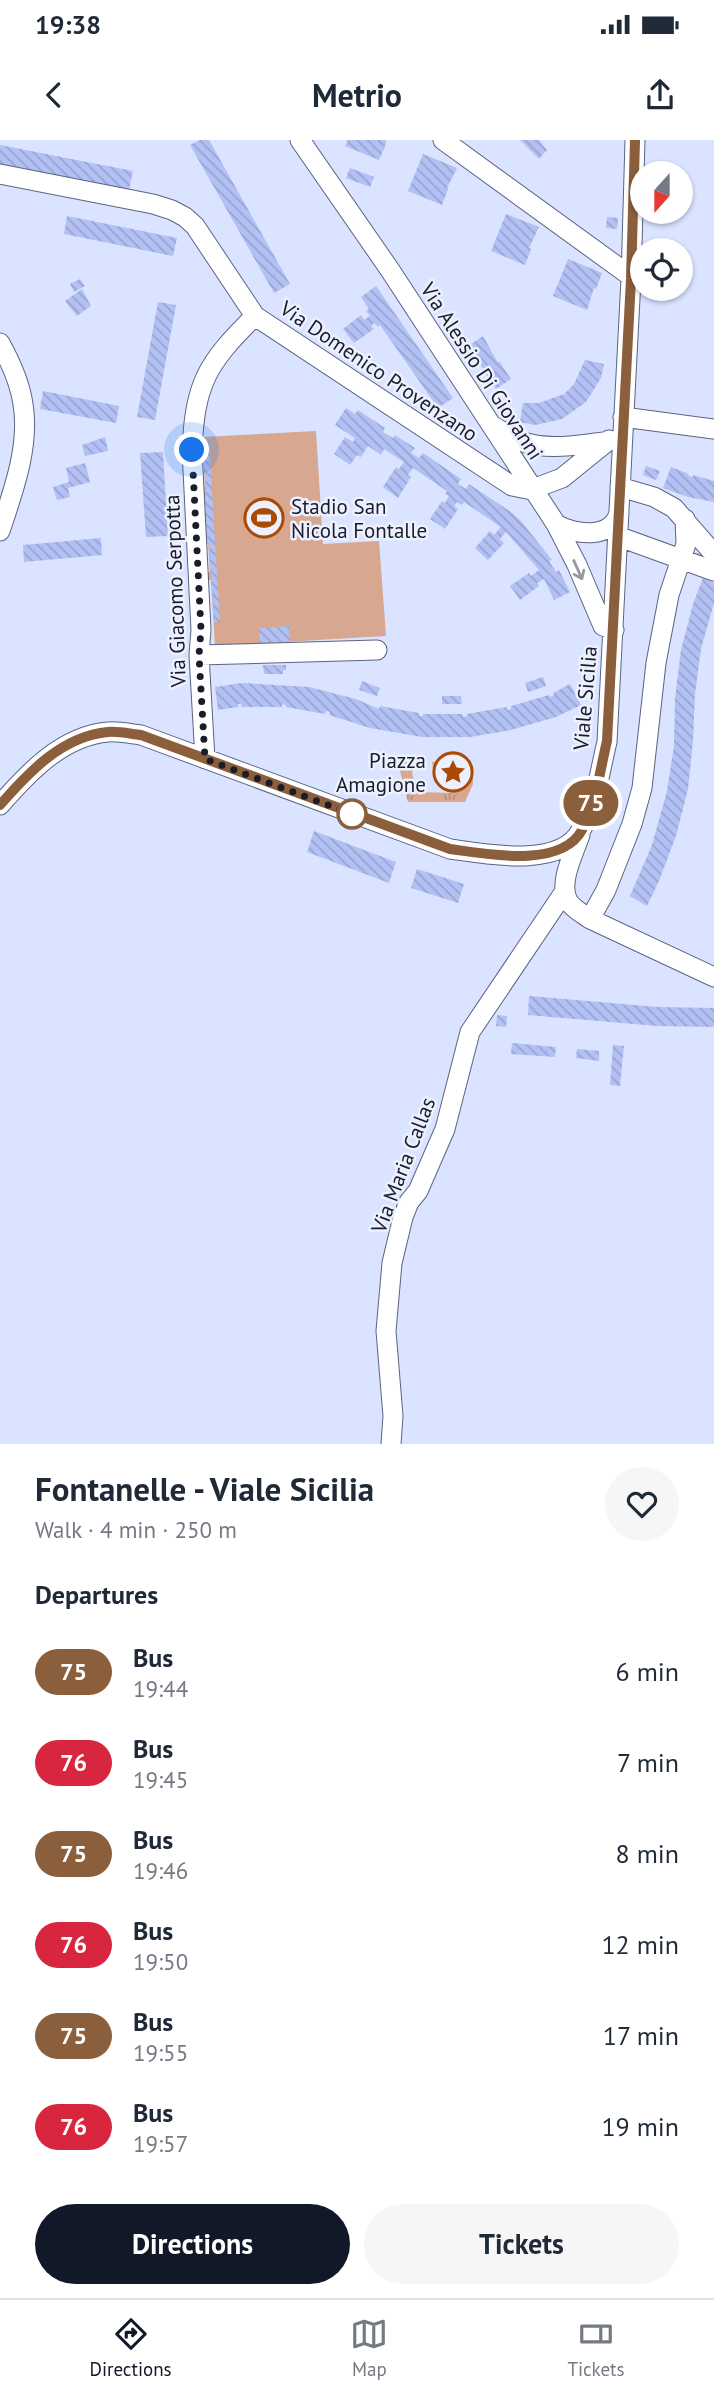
<!DOCTYPE html>
<html lang="en">
<head>
<meta charset="utf-8">
<style>
	:root { --surface:#fff; --page:#f6f6f7; --text:#1f2937; --muted:#747a83; --line:#e0e1e3; --accent:#111827 }
	body { margin:0; font-family:"PT Sans",sans-serif; background:var(--page); color:var(--text); height:100vh; display:flex; flex-direction:column; font-size:26px; white-space:nowrap }
	* { box-sizing:border-box; margin:0 }
	p { font-size:23px; color:var(--muted) }
	.icon { flex:none; width:38px; height:38px; fill:none; stroke:currentColor; stroke-width:2; stroke-linecap:round; stroke-linejoin:round }
	.map { position:relative; height:1304px; overflow:hidden }
	.panel { display:flex; flex-direction:column; background:var(--surface); flex:1 }
	.panel>* { flex:none }
	.badge { padding:0 14px; border-radius:23px; font-size:24px; line-height:46px }
	.needle { width:46px; rotate:201deg }
	.fabs { position:absolute; left:630px; top:21px; display:grid; gap:14px }
	.fabs a { display:grid; place-items:center; width:63px; height:63px; border-radius:50%; background:var(--surface); box-shadow:0 2px 5px #0004; font-size:35px }
	.you { position:absolute; width:35px; height:35px; margin:-18px; border:5px solid #fff; border-radius:50%; background:#1a73e8; box-shadow:0 0 0 10px #1a73e833 }
	.map>.badge { position:absolute; translate:-50% -50%; box-shadow:0 0 0 4px #fff }
	h2 { padding:0 35px; font-size:26px; line-height:63px }
	.round { display:grid; place-items:center; flex:none; width:74px; height:74px; border-radius:37px; background:var(--page) }
	.headline { display:flex; align-items:center; justify-content:space-between; height:119px; padding:0 35px }
	h1 { font-size:33px; font-weight:600; line-height:52px }
	.primary-button { display:flex; gap:14px; margin-top:auto; padding:14px 35px }
	.primary-button a { flex:1; height:80px; border-radius:42px; background:var(--accent); color:#fff; font-size:28px; font-weight:600; line-height:80px; text-align:center }
	.primary-button a+a { background:var(--page); color:var(--text) }
	ul { padding:0; list-style:none }
	li { display:flex; align-items:center; gap:21px; height:91px; padding:0 35px }
	li div { flex:1 }
	li b { display:block; font-size:26px }
	li em { font-style:normal }
	li .badge { min-width:77px; font-weight:700; text-align:center }
	.status { display:flex; justify-content:space-between; align-items:center; height:49px; padding:0 35px; background:var(--surface); direction:ltr }
	.status svg { height:19px; fill:currentColor }
	header { display:flex; justify-content:space-between; align-items:center; height:91px; padding:0 35px; background:var(--surface); font-size:32px; font-weight:600 }
	.tab-bar { display:flex; justify-content:space-around; align-items:center; height:98px; border-top:2px solid var(--line); background:var(--surface); font-size:19px; color:var(--muted) }
	.tab-bar a { display:grid; justify-items:center; gap:4px }
	.tab-bar .current { color:var(--accent) }
	.map>svg:first-child { display:block }
</style>
</head>
<body>
<div class="status"><b>19:38</b><svg viewBox="0 0 49 12"><path d="M0 12V9h3v3zM5 12V6h3v6zM10 12V3h3v9zM15 12V0h3v12zM26 1h20v11H26zM47 4h2v5h-2z"/></svg></div>
<header><svg class="icon" aria-label="back" viewBox="0 0 24 24"><path d="M15 5l-7 7 7 7"/></svg>Metrio<svg class="icon" aria-label="share" viewBox="0 0 24 24"><path d="M12 15V3M7 8l5-5 5 5M5 13v7h14v-7"/></svg></header>
<div class="map">
<svg width="714" height="1304" viewBox="0 0 714 1304">
	<defs>
		<pattern id="grass-tufts" width="24" height="20" patternUnits="userSpaceOnUse" patternTransform="scale(1.75)"><rect width="24" height="20" fill="#d7a790"/><path d="M3 7l-1-3M5 7V3M7 7l1-3M15 17l-1-3M17 17v-4M19 17l1-3" fill="none" stroke="#b88f7c"/></pattern>
		<pattern id="building-back-hatch" width="6" height="6" patternUnits="userSpaceOnUse" patternTransform="scale(1.75)"><rect width="6" height="6" fill="#b2c0f4"/><path d="M-1 5l2 2M0 0l6 6M5-1l2 2" fill="none" stroke="#98a5d1"/></pattern>
	</defs>
	<rect width="100%" height="100%" fill="#dae3ff"/>
	<path fill="url(#grass-tufts)" d="M 467,621 L 473,627 L 473,644 L 465,662 L 408,662 L 400,631 L 401,625 L 406,622 L 424,622 L 424,628 L 414,628 L 412,633 L 416,652 L 453,653 L 464,643 L 463,628 L 433,628 L 432,622 Z"/>
	<path fill="#d7a790" d="M 316,291 L 323,404 L 379,401 L 386,496 L 215,506 L 211,440 L 204,440 L 203,433 L 210,432 L 205,356 L 199,356 L 198,349 L 205,347 L 202,297 Z"/>
	<path fill="url(#building-back-hatch)" d="M 200,0 L 209,0 L 290,144 L 274,153 L 190,5 Z
		M 348,0 L 386,0 L 386,4 L 379,20 L 345,6 Z
		M 520,0 L 539,0 L 547,10 L 539,19 Z
		M 0,5 L 133,31 L 129,50 L 0,24 Z
		M 423,14 L 457,28 L 447,48 L 448,49 L 442,65 L 408,51 Z
		M 350,28 L 374,37 L 370,47 L 346,38 Z
		M 506,74 L 539,87 L 529,108 L 531,109 L 525,125 L 491,111 Z
		M 67,76 L 177,98 L 173,116 L 64,94 Z
		M 607,77 L 618,78 L 617,89 L 606,88 Z
		M 568,119 L 602,133 L 596,149 L 594,148 L 587,170 L 553,156 Z
		M 80,139 L 85,146 L 74,152 L 70,144 Z
		M 376,146 L 453,258 L 438,268 L 380,185 L 378,187 L 374,183 L 371,186 L 374,189 L 354,203 L 343,189 L 361,175 L 364,180 L 370,176 L 366,171 L 369,169 L 361,157 Z
		M 82,149 L 91,166 L 77,176 L 65,161 Z
		M 158,162 L 176,165 L 155,280 L 137,277 Z
		M 483,196 L 498,223 L 499,221 L 511,239 L 496,249 L 468,206 Z
		M 585,220 L 604,224 L 601,238 L 586,262 L 562,279 L 535,285 L 520,282 L 523,263 L 539,263 L 564,254 L 574,244 Z
		M 43,251 L 119,266 L 116,283 L 40,269 Z
		M 346,268 L 355,274 L 358,270 L 385,288 L 383,292 L 393,298 L 395,295 L 415,308 L 411,313 L 419,318 L 423,313 L 461,339 L 458,344 L 466,349 L 469,344 L 511,372 L 521,381 L 552,420 L 549,421 L 556,432 L 559,430 L 570,452 L 554,460 L 544,439 L 537,443 L 539,446 L 520,460 L 510,446 L 529,433 L 531,436 L 539,430 L 506,392 L 500,399 L 504,403 L 488,420 L 475,408 L 490,391 L 494,395 L 501,387 L 464,362 L 462,365 L 457,362 L 454,366 L 458,369 L 445,389 L 430,379 L 442,361 L 445,363 L 449,356 L 445,354 L 447,351 L 413,328 L 408,335 L 411,337 L 398,358 L 383,347 L 396,327 L 399,329 L 404,322 L 384,309 L 381,315 L 368,306 L 361,317 L 357,315 L 350,325 L 334,314 L 345,297 L 353,302 L 355,298 L 335,285 Z
		M 105,297 L 108,311 L 85,316 L 82,305 Z
		M 203,302 L 209,302 L 220,482 L 214,482 L 209,404 L 203,404 L 203,356 L 206,356 Z
		M 163,312 L 168,396 L 146,397 L 140,313 Z
		M 85,323 L 90,342 L 68,348 L 70,357 L 57,360 L 53,347 L 69,342 L 66,328 Z
		M 646,326 L 660,331 L 656,340 L 643,335 Z
		M 671,327 L 689,334 L 688,336 L 693,337 L 693,335 L 714,341 L 714,362 L 688,357 L 663,348 Z
		M 101,398 L 102,415 L 24,422 L 23,405 Z
		M 703,438 L 714,443 L 714,463 L 701,509 L 695,554 L 693,601 L 688,649 L 676,696 L 659,741 L 647,766 L 630,756 L 652,705 L 667,651 L 674,606 L 675,558 L 681,510 L 693,464 Z
		M 289,486 L 290,501 L 260,503 L 259,488 Z
		M 263,525 L 286,525 L 286,530 L 283,530 L 283,534 L 264,534 Z
		M 543,537 L 546,546 L 528,552 L 525,543 Z
		M 362,541 L 380,548 L 377,556 L 359,550 Z
		M 242,543 L 309,547 L 356,559 L 379,569 L 380,566 L 419,573 L 419,576 L 423,576 L 423,574 L 463,574 L 463,577 L 467,576 L 467,574 L 507,567 L 507,570 L 511,569 L 511,566 L 549,555 L 550,557 L 554,555 L 553,553 L 570,544 L 581,565 L 556,577 L 511,590 L 470,597 L 422,597 L 370,588 L 329,575 L 330,572 L 326,571 L 325,574 L 286,567 L 286,565 L 282,564 L 282,567 L 242,567 L 241,564 L 238,564 L 238,567 L 218,570 L 215,547 Z
		M 442,556 L 461,556 L 462,564 L 442,564 Z
		M 314,691 L 396,722 L 389,743 L 307,712 Z
		M 417,729 L 464,744 L 458,763 L 411,748 Z
		M 529,856 L 658,867 L 714,868 L 714,887 L 657,886 L 528,875 Z
		M 497,875 L 507,876 L 506,887 L 496,886 Z
		M 512,903 L 556,907 L 555,917 L 511,914 Z
		M 613,905 L 624,906 L 620,946 L 610,945 Z
		M 577,909 L 599,911 L 599,921 L 576,918 Z"/>
	<g fill="none" stroke-linecap="round" stroke-linejoin="round">
		<g stroke="#5b6381" stroke-width="21">
			<path id="minor" d="M 300,0 L 390,130 L 556,384 L 577,425 L 603,486 L 614,490
				M 443,0 L 629,135 L 631,139
				M 0,34 L 153,64 L 172,70 L 185,77 L 195,86 L 255,176 L 512,346 L 532,350
				M 0,203 C 10,221 20,243 23,264 C 30,306 13,352 0,391
				M 623,277 L 714,289
				M 495,287 C 503,292 511,297 520,301 C 548,311 576,305 604,302
				M 538,347 L 562,338 L 609,300
				M 620,347 L 654,357 L 674,368 L 714,414
				M 556,384 C 574,395 612,400 619,373
				M 617,396 L 714,431
				M 199,515 L 377,510
				M 205,619 L 199,515 L 201,490 L 192,310 C 195,243 207,223 255,176
				M 0,665 C 28,633 62,596 108,592 C 119,591 131,594 141,595 L 450,709 C 486,714 561,729 581,690 C 596,664 600,630 607,602 L 631,139 L 635,0
				M 580,695 C 574,713 558,743 568,761 C 573,769 583,774 590,779 L 714,837
				M 590,779 L 606,750 L 632,684 L 642,648 L 656,523 L 669,455 L 686,404 L 685,379
				M 391,1304 L 393,1276 L 386,1191 L 392,1123 L 403,1077 L 409,1062 L 418,1051 L 445,989 L 470,892 L 565,751"/>
		</g>
		<use href="#minor" stroke="#fff" stroke-width="19"/>
	</g>
	<defs><path id="oneway-shaft" d="M-6 0H5M1.5-3L5.5 0L1.5 3" fill="none" stroke-width="1.6" stroke-linecap="round" stroke-linejoin="round" transform="scale(1.75)"/></defs>
	<use stroke="#98999f" href="#oneway-shaft" transform="translate(578 430) rotate(66)"/>
	<g fill="none" stroke-linecap="round" stroke-linejoin="round">
		<g stroke="#fff" stroke-width="16">
			<path id="line" d="M 0,665 C 28,633 62,596 108,592 C 119,591 131,594 141,595 L 450,709 C 486,714 561,729 582,690 C 596,664 600,630 607,601 L 631,139 L 635,0"/>
		</g>
		<use href="#line" stroke="#8b5e3c" stroke-width="10"/>
		<path stroke="#1a1d29" stroke-width="7" stroke-dasharray="0 12.6" d="M 192,310 L 201,490 L 199,515 L 205,619 L 352,674"/>
	</g>
	<defs>
		<g id="stadium-ring" transform="scale(2.0125)"><circle r="9.5" fill="#ecf0ff" stroke="#ab4a05" stroke-width="1.5"/><path d="M0-5a6.5 5 0 1 0 0 10a6.5 5 0 1 0 0-10ZM-3.5-1.8h7v3.6h-7Z" fill="#ab4a05"/></g>
		<g id="sight-ring" transform="scale(2.0125)"><circle r="9.5" fill="#ecf0ff" stroke="#ab4a05" stroke-width="1.5"/><path d="M0-6L1.8-2.2L6-1.7L2.9 1.2L3.7 5.4L0 3.3L-3.7 5.4L-2.9 1.2L-6-1.7L-1.8-2.2Z" fill="#ab4a05"/></g>
	</defs>
	<g fill-rule="evenodd">
		<use href="#stadium-ring" x="264" y="378"/>
		<use href="#sight-ring" x="453" y="632"/>
	</g>
	<circle fill="#fff" stroke="#8b5e3c" stroke-width="3.5" cx="352" cy="674" r="14"/>
	<g text-anchor="middle" dominant-baseline="central" stroke-width="5" stroke-linejoin="round" paint-order="stroke">
		<g font-size="21" fill="#1a1d29" stroke="#ecf0ff">
			<text transform="translate(379 231) rotate(34)">Via Domenico Provenzano</text>
			<text transform="translate(482 231) rotate(57)">Via Alessio Di Giovanni</text>
			<text transform="translate(175 451) rotate(-92)">Via Giacomo Serpotta</text>
			<text transform="translate(585 558) rotate(-85)">Viale Sicilia</text>
			<text transform="translate(403 1025) rotate(-69)">Via Maria Callas</text>
		</g>
		<g font-size="21" fill="#1a1d29" stroke="#ecf0ff" text-anchor="start">
			<text x="291" y="366">Stadio San<tspan x="291" dy="24">Nicola Fontalle</tspan></text>
			<text x="426" y="620" text-anchor="end">Piazza<tspan x="426" dy="24">Amagione</tspan></text>
		</g>
	</g>
</svg>
<div class="fabs">
<a><svg class="needle" viewBox="-14 -14 28 28"><path d="M0-13l5 13h-10z" fill="#e53935"/><path d="M0 13l5-13h-10z" fill="#747a83"/></svg></a>
<a><svg class="icon" aria-label="locate" viewBox="0 0 24 24"><circle cx="12" cy="12" r="6"/><path d="M12 2v4M12 18v4M2 12h4M18 12h4"/></svg></a>
</div>
<div class="you" style="left:192px;top:310px"></div>
<b class="badge" style="left:591px;top:663px;background:#8b5e3c;color:#fff">75</b>
</div>
<section class="panel">
<div class="headline"><div><h1>Fontanelle - Viale Sicilia</h1><p>Walk · 4 min · 250 m</p></div><a class="round"><svg class="icon" aria-label="heart" viewBox="0 0 24 24"><path d="M12 20l-8-8c-3-5 5-10 8-4 3-6 11-1 8 4z"/></svg></a></div>
<h2>Departures</h2>
<ul>
<li><span class="badge" style="background:#8b5e3c;color:#fff">75</span><div><b>Bus</b><p>19:44</p></div><em>6 min</em></li>
<li><span class="badge" style="background:#d7263d;color:#fff">76</span><div><b>Bus</b><p>19:45</p></div><em>7 min</em></li>
<li><span class="badge" style="background:#8b5e3c;color:#fff">75</span><div><b>Bus</b><p>19:46</p></div><em>8 min</em></li>
<li><span class="badge" style="background:#d7263d;color:#fff">76</span><div><b>Bus</b><p>19:50</p></div><em>12 min</em></li>
<li><span class="badge" style="background:#8b5e3c;color:#fff">75</span><div><b>Bus</b><p>19:55</p></div><em>17 min</em></li>
<li><span class="badge" style="background:#d7263d;color:#fff">76</span><div><b>Bus</b><p>19:57</p></div><em>19 min</em></li>
</ul>
<div class="primary-button"><a>Directions</a><a>Tickets</a></div>
</section>
<nav class="tab-bar">
<a class="current"><svg class="icon" aria-label="directions" viewBox="0 0 24 24"><path d="M12 3l9 9-9 9-9-9zM9 14v-3h6M13 9l2 2-2 2"/></svg>Directions</a>
<a><svg class="icon" aria-label="map" viewBox="0 0 24 24"><path d="M3 6l6-2 6 2 6-2v14l-6 2-6-2-6 2zM9 4v14M15 6v14"/></svg>Map</a>
<a><svg class="icon" aria-label="tickets" viewBox="0 0 24 24"><path d="M3 7h18v10H3zM15 7v10"/></svg>Tickets</a>
</nav>
</body>
</html>
